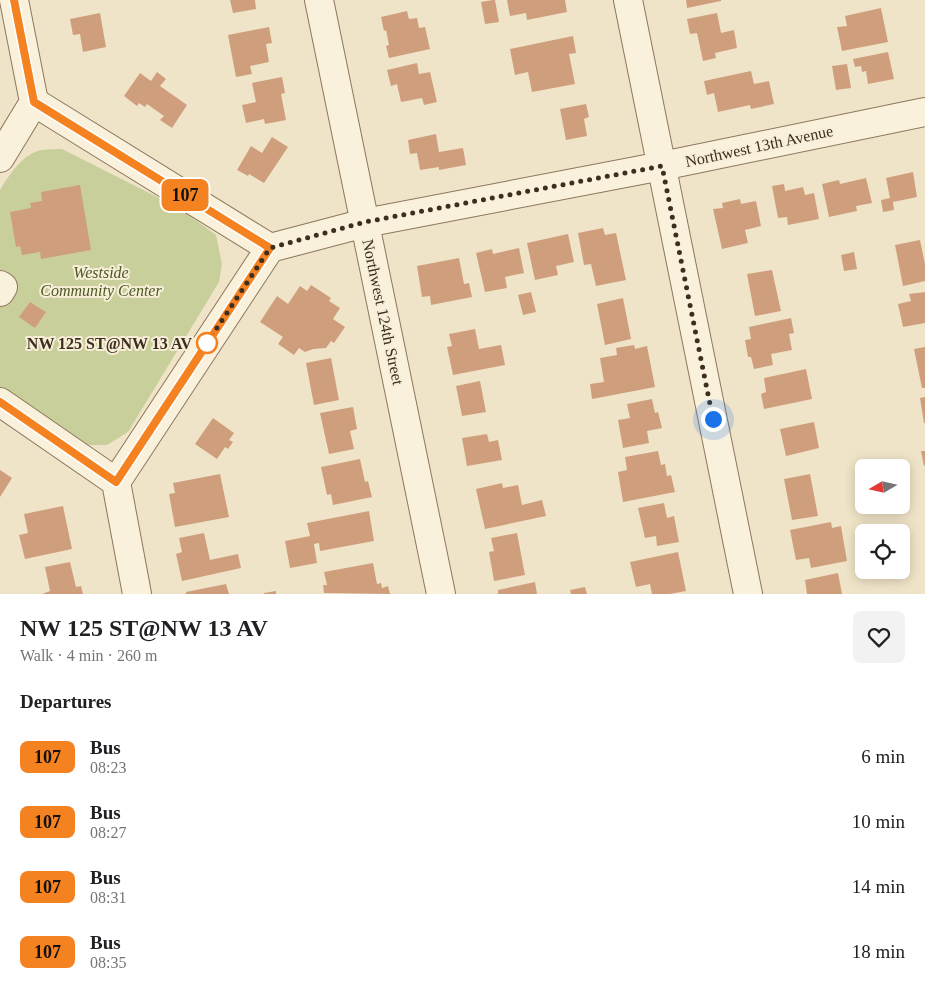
<!DOCTYPE html>
<html lang="en">
<head>
<meta charset="utf-8">
<style>
	:root { --surface:#fff; --page:#f2f2f2; --text:#202124; --muted:#757577 }
	body { margin:0; font-family:"Times New Roman",serif; background:var(--page); color:var(--text); height:100vh; display:flex; flex-direction:column; font-size:19px; white-space:nowrap }
	* { box-sizing:border-box; margin:0 }
	p { font-size:16px; color:var(--muted) }
	.icon { flex:none; width:28px; height:28px; fill:none; stroke:currentColor; stroke-width:2; stroke-linecap:round; stroke-linejoin:round }
	.map { position:relative; height:594px; overflow:hidden }
	.side { display:flex; flex-direction:column; background:var(--surface); flex:1 }
	.side>* { flex:none }
	.badge { padding:0 10px; border-radius:8px; font-size:18px; line-height:32px }
	.needle { width:32px; rotate:261deg }
	.tools { position:absolute; left:855px; top:459px; display:grid; gap:10px }
	.tools a { display:grid; place-items:center; width:55px; height:55px; border-radius:8px; background:var(--surface); box-shadow:0 2px 12px #0003; font-size:25px }
	.you { position:absolute; width:25px; height:25px; margin:-12px; border:4px solid #fff; border-radius:50%; background:#1a73e8; box-shadow:0 0 0 8px #1a73e833 }
	.map>.badge { position:absolute; translate:-50% -50%; box-shadow:0 0 0 2px #fff }
	h2 { padding:0 20px; font-size:19px; line-height:45px }
	.round { display:grid; place-items:center; flex:none; width:52px; height:52px; border-radius:8px; background:var(--page) }
	.summary { display:flex; align-items:center; justify-content:space-between; height:85px; padding:0 20px }
	h1 { font-size:24px; font-weight:600; line-height:38px }
	ul { padding:0; list-style:none }
	li { display:flex; align-items:center; gap:15px; height:65px; padding:0 20px }
	li div { flex:1 }
	li b { display:block; font-size:19px }
	li em { font-style:normal }
	li .badge { min-width:55px; font-weight:700; text-align:center }
	.map>svg:first-child { display:block }
</style>
</head>
<body>
<div class="map">
<svg width="925" height="594" viewBox="0 0 925 594">
	<rect width="100%" height="100%" fill="#f0e4c8"/>
	<path fill="#c9cf9b" d="M 62,149 L 179,208 L 216,235 L 222,264 L 219,282 L 128,432 L 107,445 L 83,445 L 0,394 L 0,190 C 9,175 23,153 42,150 C 49,149 56,149 62,149 Z"/>
	<path fill="#cf9f7d" d="M 230,0 L 255,0 L 256,9 L 233,13 Z
		M 493,0 L 495,0 L 499,22 L 485,24 L 481,2 Z
		M 507,0 L 565,0 L 567,12 L 527,20 L 526,13 L 510,16 Z
		M 686,0 L 721,0 L 721,1 L 687,8 Z
		M 881,8 L 888,42 L 842,51 L 837,27 L 847,26 L 845,16 Z
		M 407,11 L 409,19 L 417,18 L 419,28 L 425,27 L 430,49 L 389,58 L 386,46 L 389,45 L 386,30 L 384,31 L 381,17 Z
		M 100,13 L 106,47 L 83,52 L 80,34 L 73,35 L 70,19 Z
		M 717,13 L 721,33 L 734,30 L 737,48 L 715,53 L 716,58 L 703,61 L 697,33 L 690,34 L 687,19 Z
		M 269,27 L 272,43 L 266,44 L 269,62 L 250,66 L 252,74 L 236,77 L 228,35 Z
		M 573,36 L 576,53 L 569,54 L 575,84 L 532,92 L 528,72 L 515,75 L 510,49 Z
		M 888,52 L 894,79 L 868,84 L 866,71 L 862,72 L 861,66 L 855,67 L 853,59 Z
		M 417,63 L 419,74 L 430,72 L 437,102 L 424,105 L 422,98 L 401,102 L 397,84 L 391,86 L 387,70 Z
		M 847,64 L 851,88 L 836,90 L 832,66 Z
		M 751,71 L 754,84 L 769,81 L 774,104 L 751,109 L 750,105 L 718,112 L 714,93 L 707,95 L 704,81 Z
		M 157,72 L 166,79 L 160,86 L 187,105 L 172,128 L 160,120 L 164,116 L 147,104 L 145,107 L 139,103 L 137,106 L 124,96 L 140,73 L 151,81 Z
		M 282,77 L 285,93 L 281,94 L 286,120 L 265,124 L 264,119 L 246,123 L 242,105 L 256,102 L 252,83 Z
		M 586,104 L 589,117 L 584,119 L 587,136 L 566,140 L 560,109 Z
		M 436,134 L 439,152 L 463,148 L 466,165 L 439,170 L 439,167 L 420,170 L 417,153 L 410,154 L 408,140 Z
		M 272,137 L 288,147 L 264,183 L 249,174 L 248,176 L 237,170 L 251,146 L 262,153 Z
		M 913,172 L 917,197 L 893,202 L 894,210 L 883,212 L 881,200 L 890,198 L 886,178 Z
		M 866,178 L 872,203 L 856,206 L 857,211 L 829,217 L 822,184 L 839,180 L 840,184 Z
		M 784,184 L 785,191 L 803,187 L 805,195 L 814,193 L 819,219 L 788,225 L 787,217 L 778,218 L 772,186 Z
		M 80,185 L 91,250 L 41,259 L 40,252 L 22,255 L 20,246 L 16,247 L 10,212 L 31,208 L 30,203 L 42,201 L 41,192 Z
		M 740,199 L 741,204 L 756,201 L 761,226 L 745,230 L 748,243 L 722,249 L 713,209 L 723,208 L 722,203 Z
		M 603,228 L 605,235 L 616,233 L 626,280 L 596,286 L 591,264 L 584,265 L 578,233 Z
		M 568,234 L 574,262 L 556,266 L 558,275 L 535,280 L 527,243 Z
		M 920,240 L 925,264 L 925,281 L 903,286 L 895,245 Z
		M 519,248 L 524,273 L 505,277 L 507,288 L 485,292 L 476,253 L 492,249 L 493,254 Z
		M 854,252 L 857,269 L 844,271 L 841,255 Z
		M 459,258 L 464,284 L 469,283 L 472,297 L 431,305 L 430,296 L 422,297 L 417,266 Z
		M 772,270 L 781,311 L 755,316 L 747,274 Z
		M 311,285 L 331,298 L 329,301 L 340,308 L 333,319 L 345,327 L 334,343 L 331,341 L 326,348 L 313,349 L 305,352 L 299,348 L 294,355 L 278,344 L 283,337 L 260,322 L 277,296 L 288,304 L 300,286 L 307,291 Z
		M 531,292 L 536,312 L 523,315 L 518,295 Z
		M 925,292 L 925,323 L 903,327 L 898,304 L 911,301 L 909,294 Z
		M 623,298 L 631,339 L 605,345 L 597,304 Z
		M 30,302 L 46,312 L 35,328 L 19,317 Z
		M 791,318 L 794,333 L 789,334 L 792,350 L 771,354 L 773,365 L 754,369 L 751,357 L 748,357 L 745,340 L 751,339 L 749,327 Z
		M 475,329 L 479,349 L 501,345 L 505,365 L 453,375 L 447,347 L 452,346 L 449,334 Z
		M 634,345 L 635,349 L 647,346 L 655,387 L 592,399 L 590,384 L 604,382 L 600,358 L 617,355 L 616,348 Z
		M 925,347 L 925,388 L 922,388 L 914,349 Z
		M 331,358 L 339,400 L 314,405 L 306,363 Z
		M 806,369 L 812,399 L 764,409 L 761,394 L 766,392 L 764,378 Z
		M 480,381 L 486,412 L 462,416 L 456,386 Z
		M 925,397 L 925,423 L 924,423 L 920,398 Z
		M 652,399 L 655,413 L 658,412 L 662,428 L 647,431 L 649,443 L 623,448 L 618,420 L 630,418 L 627,404 Z
		M 353,407 L 357,429 L 350,431 L 354,449 L 329,454 L 320,413 Z
		M 213,418 L 234,433 L 229,440 L 233,442 L 228,449 L 225,447 L 217,459 L 195,444 Z
		M 814,422 L 819,448 L 786,456 L 780,429 Z
		M 487,434 L 489,442 L 498,440 L 502,460 L 467,466 L 462,438 Z
		M 658,451 L 661,465 L 665,464 L 667,476 L 671,475 L 675,492 L 623,502 L 618,472 L 627,470 L 625,457 Z
		M 921,451 L 925,451 L 925,465 L 924,466 Z
		M 360,459 L 365,482 L 368,481 L 372,497 L 333,505 L 331,494 L 327,495 L 321,467 Z
		M 0,470 L 12,478 L 0,497 Z
		M 220,474 L 229,517 L 175,527 L 169,494 L 175,493 L 173,483 Z
		M 810,474 L 818,516 L 792,520 L 784,479 Z
		M 502,483 L 503,488 L 518,485 L 522,505 L 542,500 L 546,516 L 485,529 L 476,489 Z
		M 664,503 L 667,518 L 674,516 L 679,542 L 657,546 L 656,536 L 645,538 L 638,508 Z
		M 63,506 L 72,549 L 25,559 L 19,535 L 28,533 L 24,514 Z
		M 369,511 L 374,541 L 320,551 L 319,543 L 314,544 L 317,563 L 290,568 L 285,541 L 310,536 L 307,523 Z
		M 831,522 L 832,528 L 841,526 L 847,561 L 811,568 L 809,558 L 796,560 L 790,530 Z
		M 204,533 L 210,560 L 238,554 L 241,568 L 182,581 L 176,554 L 182,552 L 179,538 Z
		M 517,533 L 525,575 L 494,581 L 489,552 L 494,551 L 491,538 Z
		M 678,552 L 686,591 L 670,594 L 652,594 L 650,584 L 636,587 L 630,562 Z
		M 70,562 L 76,587 L 81,586 L 83,594 L 42,594 L 50,591 L 45,567 Z
		M 373,563 L 377,584 L 381,583 L 382,588 L 388,586 L 390,594 L 324,593 L 323,585 L 327,585 L 324,572 Z
		M 838,573 L 842,594 L 807,594 L 805,580 Z
		M 535,582 L 537,594 L 498,594 L 498,590 Z
		M 226,584 L 229,594 L 186,594 L 186,592 Z
		M 585,587 L 587,594 L 571,594 L 570,590 Z
		M 276,591 L 276,594 L 264,594 L 264,593 Z"/>
	<g fill="none" stroke-linecap="round" stroke-linejoin="round">
		<g stroke="#8d765c" stroke-width="30">
			<path id="minor" d="M 14,0 L 34,102
				M 319,0 L 441,594
				M 628,0 L 748,594
				M 34,102 L 270,248
				M 0,158 L 34,102
				M 0,285 L 3,287 L 0,292
				M 0,402 L 116,482
				M 116,482 L 270,248 L 365,223 L 662,166 L 925,112
				M 116,482 L 137,594"/>
		</g>
		<use href="#minor" stroke="#faf1dc" stroke-width="28"/>
	</g>
	<g fill="none" stroke-linecap="round" stroke-linejoin="round">
		<g stroke="#fff" stroke-width="11">
			<path id="line" d="M 0,402 L 116,482 L 270,248 L 34,102 L 14,0"/>
		</g>
		<use href="#line" stroke="#f58220" stroke-width="8"/>
		<path stroke="#3d2e20" stroke-width="5" stroke-dasharray="0 9" d="M 207,343 L 270,248 L 365,222 L 662,166 L 713,419"/>
	</g>
	<circle fill="#fff" stroke="#f58220" stroke-width="2.5" cx="207" cy="343" r="10"/>
	<g text-anchor="middle" dominant-baseline="central" stroke-width="4" stroke-linejoin="round" paint-order="stroke">
		<g font-size="16" fill="#3d2e20" stroke="#f7eed8">
			<text transform="translate(759 146) rotate(-12)">Northwest 13th Avenue</text>
			<text transform="translate(383 312) rotate(78)">Northwest 124th Street</text>
		</g>
		<g font-size="16" font-style="italic" fill="#4d5a26" stroke="#f7eed8">
			<text x="101" y="272">Westside<tspan x="101" dy="18">Community Center</tspan></text>
		</g>
		<g font-size="16" font-weight="bold" fill="#3d2e20" stroke="#f7eed8" text-anchor="end">
			<text x="192" y="343">NW 125 ST@NW 13 AV</text>
		</g>
	</g>
</svg>
<div class="tools">
<a><svg class="needle" viewBox="-14 -14 28 28"><path d="M0-13l5 13h-10z" fill="#e53935"/><path d="M0 13l5-13h-10z" fill="#757577"/></svg></a>
<a><svg class="icon" aria-label="locate" viewBox="0 0 24 24"><circle cx="12" cy="12" r="6"/><path d="M12 2v4M12 18v4M2 12h4M18 12h4"/></svg></a>
</div>
<div class="you" style="left:713px;top:419px"></div>
<b class="badge" style="left:185px;top:195px;background:#f58220;color:#111">107</b>
</div>
<section class="side">
<div class="summary"><div><h1>NW 125 ST@NW 13 AV</h1><p>Walk · 4 min · 260 m</p></div><a class="round"><svg class="icon" aria-label="heart" viewBox="0 0 24 24"><path d="M12 20l-8-8c-3-5 5-10 8-4 3-6 11-1 8 4z"/></svg></a></div>
<h2>Departures</h2>
<ul>
<li><span class="badge" style="background:#f58220;color:#111">107</span><div><b>Bus</b><p>08:23</p></div><em>6 min</em></li>
<li><span class="badge" style="background:#f58220;color:#111">107</span><div><b>Bus</b><p>08:27</p></div><em>10 min</em></li>
<li><span class="badge" style="background:#f58220;color:#111">107</span><div><b>Bus</b><p>08:31</p></div><em>14 min</em></li>
<li><span class="badge" style="background:#f58220;color:#111">107</span><div><b>Bus</b><p>08:35</p></div><em>18 min</em></li>
</ul>
</section>
</body>
</html>
